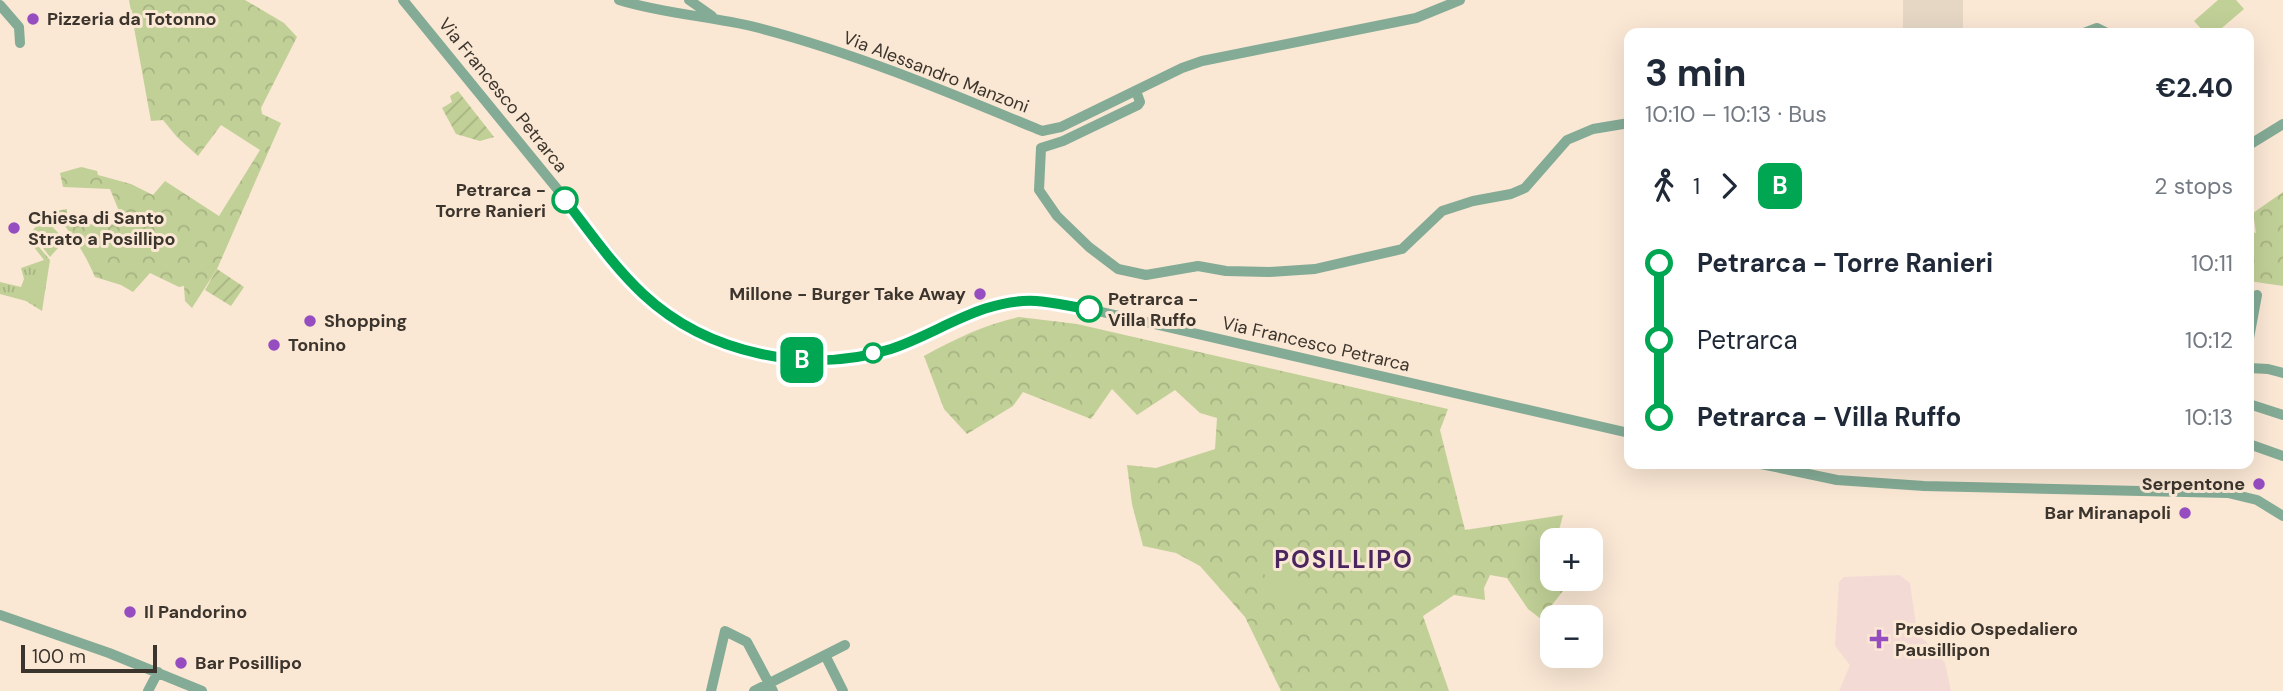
<!DOCTYPE html>
<html lang="en">
<head>
<meta charset="utf-8">
<style>
	:root { --surface:#fff; --page:#f2f2f3; --text:#1f2937; --muted:#747a83 }
	body { margin:0; font-family:"DM Sans",sans-serif; background:var(--page); color:var(--text); height:100vh; display:flex; flex-direction:column; font-size:26px; white-space:nowrap }
	* { box-sizing:border-box; margin:0 }
	p { font-size:23px; color:var(--muted) }
	.icon { flex:none; width:38px; height:38px; fill:none; stroke:currentColor; stroke-width:2; stroke-linecap:round; stroke-linejoin:round }
	.map { position:relative; flex:1; overflow:hidden }
	.side { position:absolute; left:1624px; top:28px; width:630px; height:441px; display:flex; flex-direction:column; background:var(--surface); border-radius:14px; box-shadow:0 7px 28px #0002 }
	.side>* { flex:none }
	.badge { padding:0 14px; border-radius:10px; font-size:24px; line-height:46px }
	.fabs { position:absolute; left:1540px; top:528px; display:grid; gap:14px }
	.fabs a { display:grid; place-items:center; width:63px; height:63px; border-radius:14px; background:var(--surface); box-shadow:0 7px 28px #0002; font-size:35px }
	.scale { position:absolute; left:21px; bottom:18px; width:136px; box-sizing:border-box; padding-left:7px; border:4px solid #3c352d; border-top:0; font-size:19px; line-height:24px; white-space:nowrap; color:#3c352d; -webkit-text-stroke:5px #fae7d4; paint-order:stroke }
	.map>.badge { position:absolute; translate:-50% -50%; box-shadow:0 0 0 4px #fff }
	.legs { display:flex; align-items:center; gap:10px; height:77px; padding:0 21px; font-size:23px }
	.legs p { margin-inline-start:auto }
	.headline { display:flex; align-items:center; justify-content:space-between; height:119px; padding:0 21px }
	h1 { font-size:38px; font-weight:700; line-height:52px }
	ul { padding:0 21px; list-style:none }
	li { display:flex; align-items:center; gap:24px; height:77px; font-size:26px }
	li i { display:grid; place-items:center; width:10px; height:100%; margin:0 9px; background:currentColor }
	li i::after { content:''; width:18px; height:18px; margin:-9px; border:5px solid; border-radius:50%; background:var(--surface) }
	li p { margin-inline-start:auto }
	li:first-child i { background:linear-gradient(#0000 50%,currentColor 0) }
	li:last-child i { background:linear-gradient(currentColor 50%,#0000 0) }
	.map>svg:first-child { display:block }
</style>
</head>
<body>
<div class="map">
<svg width="2283" height="691" viewBox="0 0 2283 691">
	<defs>
		<pattern id="grass-tufts" width="24" height="20" patternUnits="userSpaceOnUse" patternTransform="scale(1.75)"><rect width="24" height="20" fill="#c1d097"/><path d="M3 7l-1-3M5 7V3M7 7l1-3M15 17l-1-3M17 17v-4M19 17l1-3" fill="none" stroke="#a7b382"/></pattern>
		<pattern id="forest-crowns" width="20" height="18" patternUnits="userSpaceOnUse" patternTransform="scale(1.75)"><rect width="20" height="18" fill="#c1d097"/><path d="M2 6a3 3 0 1 1 6 0M12 15a3 3 0 1 1 6 0" fill="none" stroke="#a7b382"/></pattern>
		<pattern id="garden-furrows" width="10" height="10" patternUnits="userSpaceOnUse" patternTransform="scale(1.75)"><rect width="10" height="10" fill="#c1d097"/><path d="M-1 1l2-2M0 10L10 0M9 11l2-2" fill="none" stroke="#a7b382"/></pattern>
	</defs>
	<rect width="100%" height="100%" fill="#fae7d4"/>
	<path fill="#e6d7c5" d="M 1903,0 L 1963,0 L 1963,33 L 1903,33 Z"/>
	<path fill="#f4dad5" d="M 1899,575 L 1910,583 L 1917,632 L 1945,663 L 1951,691 L 1839,691 L 1850,665 L 1835,646 L 1839,582 L 1844,577 Z"/>
	<path fill="url(#grass-tufts)" d="M 34,247 L 39,247 L 50,260 L 42,311 L 26,301 L 0,294 L 0,282 L 21,287 L 24,279 L 21,268 L 44,260 Z"/>
	<path fill="url(#forest-crowns)" d="M 129,0 L 245,0 L 284,23 L 297,37 L 261,108 L 262,114 L 281,123 L 217,269 L 192,308 L 185,301 L 184,286 L 179,287 L 150,273 L 133,292 L 121,285 L 95,277 C 85,253 72,234 55,214 L 57,211 L 67,209 L 67,215 L 73,222 L 105,226 L 117,223 L 119,211 L 110,189 L 63,187 L 60,173 L 81,167 L 97,171 L 98,175 L 131,184 L 153,195 L 165,181 L 219,216 L 260,150 L 221,125 L 198,156 L 177,137 L 163,120 L 151,121 Z
		M 2283,192 L 2283,286 L 2249,281 L 2249,231 L 2256,233 L 2253,213 Z
		M 1019,317 L 1077,324 L 1448,409 L 1440,430 L 1465,530 L 1563,515 L 1556,541 L 1552,541 L 1552,554 L 1546,576 L 1566,587 L 1541,619 L 1528,609 L 1507,578 L 1490,575 L 1484,588 L 1485,600 L 1454,595 L 1423,616 L 1449,691 L 1281,691 L 1245,617 L 1200,566 L 1176,553 L 1143,546 L 1132,504 L 1127,465 L 1156,468 L 1215,449 L 1217,418 L 1200,413 L 1175,390 L 1137,415 L 1112,389 L 1091,419 L 1023,392 L 1013,406 L 967,434 L 944,409 L 924,356 C 955,339 984,325 1019,317 Z"/>
	<path fill="url(#garden-furrows)" d="M 458,91 L 494,137 L 480,141 L 456,134 L 442,108 L 452,102 L 450,96 Z
		M 217,269 L 244,287 L 231,306 L 205,290 Z"/>
	<path fill="#c1d097" d="M 2218,0 L 2236,0 L 2244,9 L 2216,33 L 2205,33 L 2194,21 Z
		M 44,218 L 65,240 L 50,257 L 43,248 L 45,239 L 32,231 Z
		M 1281,550 L 1306,587 L 1283,602 L 1258,565 Z"/>
	<g fill="none" stroke-linecap="round" stroke-linejoin="round">
		<path stroke="#84ab95" stroke-width="10" d="M 403,0 L 643,294 C 711,351 804,377 891,349 C 930,337 964,311 1004,304 C 1033,299 1061,305 1089,309 L 1629,433
			M 619,0 C 664,14 710,16 755,27 C 853,52 948,92 1042,131 L 1061,127 L 1182,68 L 1202,61 L 1416,18 L 1460,0
			M 689,0 L 712,16
			M 0,5 L 19,27 L 20,43
			M 2084,33 L 2097,28 L 2107,33
			M 1136,91 L 1140,102 L 1138,105 L 1063,141 L 1041,148 L 1039,190 L 1057,216 L 1089,247 L 1118,269 L 1146,275 L 1198,266 L 1226,271 L 1269,272 L 1315,269 L 1402,249 L 1442,211 L 1473,201 L 1511,194 L 1525,188 L 1567,140 L 1593,129 L 1629,123
			M 2249,145 L 2283,124
			M 2249,338 L 2257,295
			M 2249,368 L 2268,369 L 2283,373
			M 2249,404 L 2283,415
			M 2249,444 L 2283,456
			M 1761,464 L 1837,480 L 1924,486 L 2228,493 L 2257,500 L 2283,516
			M 0,615 L 109,653 L 202,691
			M 825,655 L 843,691
			M 148,691 L 158,672
			M 711,691 L 725,631 L 747,642 L 773,691
			M 754,691 L 845,645"/>
	</g>
	<g fill="none" stroke-linecap="round" stroke-linejoin="round">
		<g stroke="#fff" stroke-width="16">
			<path id="line-1" d="M 565,200 C 590,232 614,267 643,294 C 707,354 809,375 891,349 C 939,333 983,298 1036,301 C 1054,302 1072,307 1089,309"/>
		</g>
		<use href="#line-1" stroke="#00a651" stroke-width="10"/>
	</g>
	<g fill="#954dc0" stroke="#fae7d4" stroke-width="2.5">
		<circle cx="33" cy="19" r="7"/>
		<circle cx="14" cy="228" r="7"/>
		<circle cx="980" cy="294" r="7"/>
		<circle cx="310" cy="321" r="7"/>
		<circle cx="274" cy="345" r="7"/>
		<circle cx="2259" cy="484" r="7"/>
		<circle cx="2185" cy="513" r="7"/>
		<circle cx="130" cy="612" r="7"/>
		<path d="M1875.5 628.5h7v7h7v7h-7v7h-7v-7h-7v-7h7z"/>
		<circle cx="181" cy="663" r="7"/>
	</g>
	<g fill="#fff" stroke="#00a651" stroke-width="3.5">
		<circle cx="565" cy="200" r="12"/>
		<circle cx="1089" cy="309" r="12"/>
		<circle cx="873" cy="353" r="9"/>
	</g>
	<g text-anchor="middle" dominant-baseline="central" stroke-width="6" stroke-linejoin="round" paint-order="stroke">
		<g font-size="18" font-weight="bold" fill="#3c352d" stroke="#fae7d4" text-anchor="start">
			<text x="47" y="19">Pizzeria da Totonno</text>
			<text x="28" y="218">Chiesa di Santo<tspan x="28" dy="21">Strato a Posillipo</tspan></text>
			<text x="966" y="294" text-anchor="end">Millone - Burger Take Away</text>
			<text x="324" y="321">Shopping</text>
			<text x="288" y="345">Tonino</text>
			<text x="2245" y="484" text-anchor="end">Serpentone</text>
			<text x="2171" y="513" text-anchor="end">Bar Miranapoli</text>
			<text x="144" y="612">Il Pandorino</text>
			<text x="1895" y="629">Presidio Ospedaliero<tspan x="1895" dy="21">Pausillipon</tspan></text>
			<text x="195" y="663">Bar Posillipo</text>
		</g>
		<g font-size="18" fill="#3c352d" stroke="#fae7d4">
			<text transform="translate(936 72) rotate(21)">Via Alessandro Manzoni</text>
			<text transform="translate(503 95) rotate(51)">Via Francesco Petrarca</text>
			<text transform="translate(1316 344) rotate(13)">Via Francesco Petrarca</text>
		</g>
		<g font-size="18" font-weight="bold" fill="#3c352d" stroke="#fae7d4" text-anchor="end">
			<text x="546" y="190">Petrarca -<tspan x="546" dy="21">Torre Ranieri</tspan></text>
			<text x="1108" y="299" text-anchor="start">Petrarca -<tspan x="1108" dy="21">Villa Ruffo</tspan></text>
		</g>
		<g font-size="24" font-weight="bold" letter-spacing="2" fill="#49265e" stroke="#fae7d4">
			<text x="1344" y="559">POSILLIPO</text>
		</g>
	</g>
</svg>
<div class="fabs">
<a>+</a>
<a>−</a>
</div>
<div class="scale">100 m</div>
<b class="badge" style="left:802px;top:360px;background:#00a651;color:#fff">B</b>
<section class="side">
<div class="headline"><div><h1>3 min</h1><p>10:10 – 10:13 · Bus</p></div><b>€2.40</b></div>
<div class="legs"><svg class="icon" aria-label="walk" viewBox="0 0 24 24"><circle cx="13" cy="4" r="2"/><path d="M13 8l-2 6 4 7M11 14l-3 7M7 12l3-4h3l4 4"/></svg>1<svg class="icon" aria-label="forward" viewBox="0 0 24 24"><path d="M9 5l7 7-7 7"/></svg><b class="badge" style="background:#00a651;color:#fff">B</b><p>2 stops</p></div>
<ul>
<li><i style="color:#00a651"></i><b>Petrarca - Torre Ranieri</b><p>10:11</p></li>
<li><i style="color:#00a651"></i><span>Petrarca</span><p>10:12</p></li>
<li><i style="color:#00a651"></i><b>Petrarca - Villa Ruffo</b><p>10:13</p></li>
</ul>
</section>
</div>
</body>
</html>
